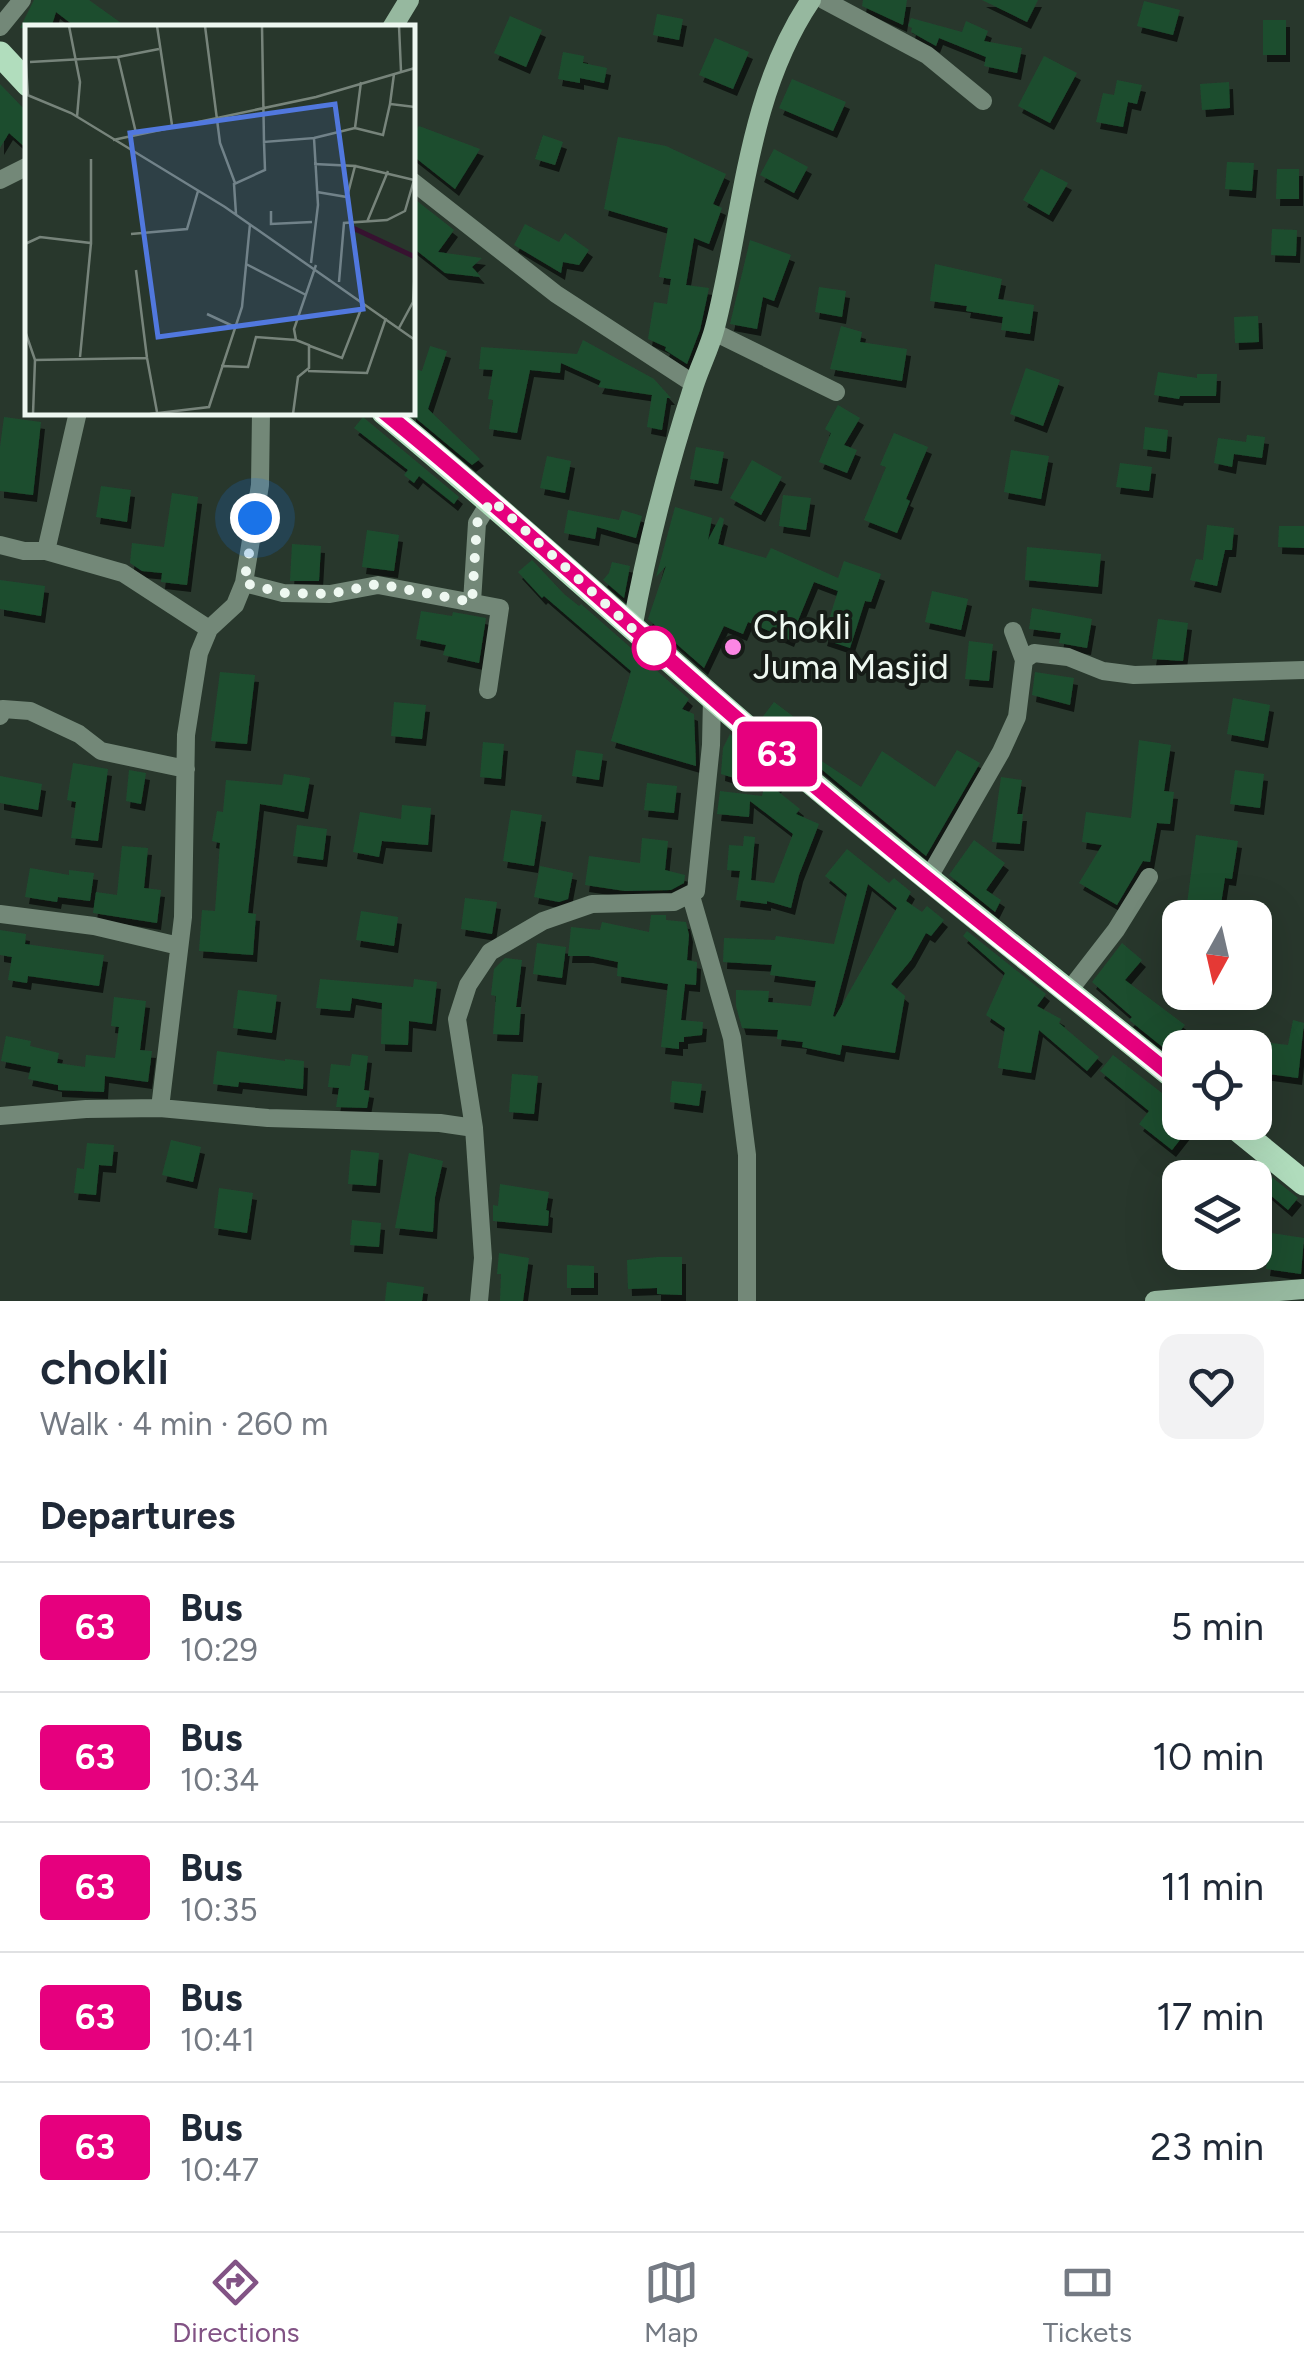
<!DOCTYPE html>
<html lang="en">
<head>
<meta charset="utf-8">
<style>
	:root { --surface:#fff; --page:#f2f2f3; --text:#1f2937; --muted:#747a83; --line:#e0e1e3; --accent:#825385 }
	body { margin:0; font-family:Figtree,sans-serif; background:var(--page); color:var(--text); height:100vh; display:flex; flex-direction:column; font-size:38px; white-space:nowrap }
	* { box-sizing:border-box; margin:0 }
	p { font-size:32px; color:var(--muted) }
	.icon { flex:none; width:55px; height:55px; fill:none; stroke:currentColor; stroke-width:2; stroke-linecap:round; stroke-linejoin:round }
	.map { position:relative; height:1301px; overflow:hidden }
	.drawer { display:flex; flex-direction:column; background:var(--surface); flex:1 }
	.drawer>* { flex:none }
	.badge { padding:0 20px; border-radius:8px; font-size:35px; line-height:65px }
	.needle { width:65px; rotate:188deg }
	.fabs { position:absolute; left:1162px; top:900px; display:grid; gap:20px }
	.fabs a { display:grid; place-items:center; width:110px; height:110px; border-radius:20px; background:var(--surface); box-shadow:0 10px 40px #0002; font-size:50px }
	.you { position:absolute; width:50px; height:50px; margin:-25px; border:8px solid #fff; border-radius:50%; background:#1a73e8; box-shadow:0 0 0 15px #1a73e833 }
	.map>.badge { position:absolute; translate:-50% -50%; box-shadow:0 0 0 5px #fff }
	h2 { padding:0 40px; font-size:38px; line-height:90px }
	.round { display:grid; place-items:center; flex:none; width:105px; height:105px; border-radius:20px; background:var(--page) }
	.summary { display:flex; align-items:center; justify-content:space-between; height:170px; padding:0 40px }
	h1 { font-size:48px; font-weight:600; line-height:75px }
	ul { padding:0; list-style:none }
	li { display:flex; align-items:center; gap:30px; height:130px; padding:0 40px; border-top:2px solid var(--line) }
	li div { flex:1 }
	li b { display:block; font-size:38px }
	li em { font-style:normal }
	li .badge { min-width:110px; font-weight:700; text-align:center }
	.menu { display:flex; justify-content:space-around; align-items:center; height:140px; border-top:2px solid var(--line); background:var(--surface); font-size:28px; color:var(--muted) }
	.menu a { display:grid; justify-items:center; gap:5px }
	.menu .on { color:var(--accent) }
	.map>svg:first-child { display:block }
</style>
</head>
<body>
<div class="map">
<svg width="1304" height="1301" viewBox="0 0 1304 1301">
	<defs>
		<filter id="shadow"><feDropShadow dx="4" dy="7" stdDeviation="0" flood-color="#0009"/></filter>
	</defs>
	<rect width="100%" height="100%" fill="#28372c"/>
	<path fill="#1d4d2f" fill-rule="evenodd" filter="url(#shadow)" d="M 34,0 L 89,0 L 128,28 L 77,28 L 56,12 L 51,28 L 20,28 Z
		M 863,0 L 907,0 L 903,25 L 862,6 Z
		M 982,0 L 1038,0 L 1027,22 Z
		M 1144,1 L 1180,10 L 1173,35 L 1137,26 Z
		M 657,14 L 683,19 L 679,40 L 653,35 Z
		M 510,16 L 542,30 L 526,67 L 494,53 Z
		M 911,18 L 962,32 L 966,21 L 988,31 L 984,41 L 1022,48 L 1017,73 L 984,66 L 986,57 L 939,38 L 936,46 L 911,32 L 912,28 L 908,26 Z
		M 1263,20 L 1286,20 L 1286,55 L 1263,55 Z
		M 715,38 L 749,52 L 733,89 L 699,75 Z
		M 563,52 L 584,56 L 583,63 L 607,68 L 604,83 L 580,78 L 580,83 L 558,79 Z
		M 1044,56 L 1077,73 L 1050,123 L 1018,106 Z
		M 792,79 L 846,102 L 833,131 L 779,108 Z
		M 1117,80 L 1142,85 L 1137,104 L 1128,102 L 1123,127 L 1096,122 L 1103,93 L 1114,95 Z
		M 1229,82 L 1230,108 L 1202,110 L 1200,84 Z
		M 0,84 L 28,113 L 28,150 L 9,133 L 0,148 Z
		M 419,126 L 480,149 L 455,189 L 412,155 L 412,135 Z
		M 543,135 L 563,142 L 555,165 L 535,159 Z
		M 618,137 L 666,146 L 726,174 L 713,204 L 722,208 L 709,244 L 694,238 L 686,285 L 709,288 L 700,330 L 687,364 L 665,350 L 666,347 L 648,339 L 654,302 L 667,304 L 671,279 L 659,277 L 668,228 L 604,209 Z
		M 774,149 L 808,167 L 794,193 L 760,175 Z
		M 1227,162 L 1254,163 L 1252,191 L 1225,189 Z
		M 1041,169 L 1068,183 L 1049,215 L 1023,200 Z
		M 1277,169 L 1299,169 L 1299,199 L 1276,199 Z
		M 412,197 L 454,230 L 438,252 L 482,258 L 472,267 L 481,277 L 445,273 L 412,247 Z
		M 525,224 L 559,242 L 565,233 L 589,250 L 579,265 L 563,262 L 561,273 L 514,245 Z
		M 1272,229 L 1297,230 L 1296,256 L 1271,255 Z
		M 750,240 L 791,255 L 774,301 L 763,297 L 757,329 L 730,324 Z
		M 935,264 L 1002,279 L 998,299 L 1034,305 L 1030,334 L 1001,330 L 1003,317 L 966,311 L 967,306 L 930,301 Z
		M 819,287 L 846,291 L 842,317 L 815,312 Z
		M 1258,316 L 1259,342 L 1235,343 L 1234,317 Z
		M 841,326 L 862,332 L 860,342 L 907,349 L 902,381 L 830,369 Z
		M 583,340 L 654,379 L 671,398 L 667,398 L 662,430 L 647,427 L 652,395 L 598,387 L 601,381 L 561,363 L 560,373 L 530,370 L 517,433 L 489,429 L 493,400 L 488,399 L 493,370 L 479,369 L 481,347 L 577,354 Z
		M 430,346 L 447,351 L 428,409 L 480,459 L 472,465 L 412,415 L 412,368 L 422,371 Z
		M 1026,368 L 1060,380 L 1043,426 L 1010,414 Z
		M 1158,372 L 1197,378 L 1197,374 L 1217,374 L 1216,396 L 1180,396 L 1179,399 L 1154,395 Z
		M 838,405 L 860,418 L 844,445 L 857,450 L 847,473 L 819,462 L 831,433 L 825,429 Z
		M 4,417 L 41,422 L 33,495 L 0,491 L 0,447 Z
		M 363,417 L 459,497 L 454,504 L 419,476 L 414,483 L 404,475 L 408,470 L 354,428 Z
		M 1145,427 L 1168,430 L 1166,452 L 1143,449 Z
		M 894,433 L 928,447 L 906,499 L 910,501 L 897,533 L 864,520 L 886,467 L 880,465 Z
		M 1247,435 L 1265,437 L 1262,458 L 1234,454 L 1232,467 L 1214,463 L 1218,438 L 1246,442 Z
		M 696,447 L 724,452 L 718,484 L 690,479 Z
		M 1011,450 L 1049,456 L 1041,499 L 1004,492 Z
		M 547,456 L 571,461 L 565,493 L 540,488 Z
		M 752,460 L 782,477 L 761,515 L 730,498 Z
		M 1120,463 L 1152,467 L 1149,491 L 1116,487 Z
		M 101,486 L 131,490 L 127,522 L 96,517 Z
		M 172,493 L 198,497 L 187,585 L 161,582 L 162,573 L 142,571 L 130,563 L 132,543 L 164,547 Z
		M 783,495 L 811,498 L 806,530 L 779,526 Z
		M 675,507 L 712,518 L 708,540 L 720,517 L 724,519 L 718,544 L 766,558 L 771,548 L 838,578 L 844,561 L 881,574 L 871,602 L 865,601 L 850,648 L 823,639 L 838,591 L 814,582 L 790,640 L 748,622 L 743,634 L 724,626 L 704,668 L 648,619 L 666,566 L 656,577 Z
		M 568,510 L 619,520 L 622,510 L 642,516 L 636,538 L 597,527 L 595,539 L 564,533 Z
		M 1207,525 L 1234,528 L 1232,550 L 1225,550 L 1217,586 L 1190,580 L 1196,559 L 1203,560 Z
		M 1279,526 L 1304,526 L 1304,548 L 1278,547 Z
		M 367,530 L 399,535 L 394,571 L 362,567 Z
		M 292,544 L 321,546 L 319,581 L 290,581 Z
		M 1027,547 L 1101,554 L 1098,587 L 1025,580 Z
		M 532,560 L 564,594 L 579,606 L 581,604 L 689,699 L 682,709 L 694,714 L 696,766 L 611,741 L 631,671 L 544,596 L 542,598 L 518,572 Z
		M 612,562 L 630,566 L 624,598 L 603,580 L 609,573 Z
		M 0,580 L 45,586 L 41,616 L 0,609 Z
		M 932,591 L 968,599 L 961,630 L 925,622 Z
		M 1032,608 L 1092,619 L 1087,648 L 1059,643 L 1061,633 L 1029,629 Z
		M 421,611 L 452,616 L 453,612 L 486,618 L 479,663 L 443,655 L 446,645 L 416,639 Z
		M 1158,619 L 1188,623 L 1183,661 L 1152,659 Z
		M 969,641 L 993,644 L 989,681 L 965,679 Z
		M 220,672 L 255,675 L 247,744 L 211,741 Z
		M 1035,672 L 1074,678 L 1070,705 L 1032,695 Z
		M 1233,698 L 1270,705 L 1264,741 L 1227,734 Z
		M 394,702 L 426,705 L 422,739 L 391,736 Z
		M 774,702 L 794,717 L 785,728 L 820,756 L 817,758 L 861,787 L 882,751 L 935,787 L 957,750 L 980,763 L 926,856 L 761,719 Z
		M 730,734 L 782,779 L 775,789 L 800,809 L 796,814 L 819,824 L 799,875 L 791,908 L 767,901 L 767,904 L 736,900 L 740,871 L 727,870 L 729,845 L 743,846 L 744,836 L 755,837 L 751,880 L 774,883 L 793,834 L 750,801 L 749,817 L 717,814 L 720,791 L 762,796 L 764,787 L 721,774 L 723,748 Z
		M 1139,740 L 1171,745 L 1164,791 L 1174,792 L 1170,824 L 1157,823 L 1150,862 L 1143,861 L 1117,905 L 1079,883 L 1102,845 L 1082,842 L 1086,812 L 1131,818 Z
		M 483,742 L 504,744 L 501,779 L 480,777 Z
		M 576,750 L 603,754 L 599,780 L 572,776 Z
		M 73,763 L 108,769 L 98,841 L 71,838 L 76,802 L 67,800 Z
		M 129,770 L 146,773 L 141,804 L 126,801 Z
		M 1235,770 L 1264,774 L 1260,808 L 1230,804 Z
		M 284,774 L 310,778 L 304,812 L 260,804 L 248,913 L 256,914 L 253,955 L 199,951 L 202,910 L 215,911 L 220,843 L 212,841 L 217,811 L 223,812 L 226,780 L 282,785 Z
		M 0,776 L 42,784 L 38,810 L 0,803 Z
		M 1001,777 L 1022,780 L 1017,814 L 1023,814 L 1020,844 L 992,842 Z
		M 647,783 L 677,786 L 674,813 L 644,810 Z
		M 402,805 L 431,808 L 428,845 L 382,841 L 379,857 L 353,852 L 360,812 L 401,819 Z
		M 511,810 L 542,815 L 534,866 L 503,861 Z
		M 297,825 L 327,829 L 323,860 L 293,856 Z
		M 1196,835 L 1238,841 L 1232,879 L 1225,878 L 1219,917 L 1186,912 Z
		M 642,838 L 668,841 L 665,870 L 685,875 L 684,883 L 671,890 L 625,891 L 585,885 L 589,856 L 640,863 Z
		M 974,840 L 1005,863 L 986,890 L 1001,900 L 995,912 L 949,875 Z
		M 122,846 L 148,848 L 144,888 L 161,890 L 157,923 L 93,913 L 96,892 L 117,895 Z
		M 847,849 L 889,883 L 894,878 L 911,892 L 906,901 L 922,912 L 927,906 L 944,920 L 931,936 L 926,933 L 911,960 L 891,984 L 905,996 L 895,1053 L 842,1045 L 840,1055 L 802,1047 L 803,1042 L 777,1039 L 778,1030 L 742,1028 L 736,1006 L 736,990 L 769,991 L 768,1002 L 811,1006 L 816,981 L 770,975 L 772,965 L 723,962 L 724,938 L 775,940 L 776,936 L 834,944 L 847,894 L 825,876 ZM 868,884 L 897,908 L 835,1017 L 833,1016 Z
		M 540,866 L 573,873 L 568,899 L 559,902 L 534,897 Z
		M 30,868 L 69,875 L 69,870 L 94,873 L 90,901 L 58,897 L 57,902 L 25,897 Z
		M 465,898 L 497,902 L 492,934 L 461,929 Z
		M 361,911 L 398,917 L 394,946 L 356,940 Z
		M 651,915 L 666,915 L 666,920 L 686,922 L 689,935 L 687,960 L 697,962 L 696,985 L 685,984 L 681,1020 L 703,1022 L 702,1035 L 684,1037 L 684,1042 L 679,1042 L 679,1049 L 661,1047 L 668,984 L 617,976 L 618,962 L 589,956 L 568,956 L 571,927 L 600,930 L 602,922 L 649,932 Z
		M 0,930 L 26,934 L 25,944 L 104,955 L 99,986 L 28,976 L 27,983 L 8,980 L 12,957 L 0,955 Z
		M 967,931 L 1046,994 L 1037,1006 L 1061,1019 L 1059,1023 L 1099,1057 L 1087,1071 L 1039,1030 L 1031,1073 L 998,1068 L 1005,1028 L 986,1015 L 1005,973 L 963,936 Z
		M 537,943 L 566,947 L 562,978 L 533,974 Z
		M 1122,943 L 1142,960 L 1125,980 L 1185,1025 L 1165,1049 L 1129,1020 L 1132,1017 L 1092,982 Z
		M 505,958 L 522,960 L 516,1007 L 521,1007 L 519,1035 L 493,1034 L 496,996 L 491,995 L 494,969 Z
		M 320,979 L 413,987 L 414,979 L 437,982 L 432,1024 L 409,1021 L 408,1045 L 381,1044 L 382,1003 L 352,998 L 350,1011 L 316,1008 Z
		M 238,990 L 277,995 L 272,1033 L 233,1028 Z
		M 114,997 L 146,1001 L 140,1050 L 152,1051 L 148,1082 L 105,1076 L 104,1092 L 58,1090 L 58,1085 L 28,1079 L 31,1067 L 1,1061 L 6,1036 L 31,1041 L 30,1046 L 59,1053 L 57,1063 L 85,1067 L 86,1055 L 115,1058 L 119,1027 L 111,1026 Z
		M 1293,1020 L 1304,1023 L 1298,1078 L 1255,1072 L 1255,1041 L 1288,1045 Z
		M 217,1051 L 285,1061 L 285,1059 L 304,1061 L 303,1089 L 239,1082 L 238,1087 L 213,1084 Z
		M 352,1054 L 368,1056 L 364,1090 L 370,1091 L 367,1108 L 336,1107 L 339,1088 L 328,1087 L 331,1064 L 350,1066 Z
		M 1113,1055 L 1180,1107 L 1180,1122 L 1194,1122 L 1172,1150 L 1139,1124 L 1149,1111 L 1100,1071 Z
		M 512,1074 L 538,1076 L 534,1114 L 509,1112 Z
		M 672,1081 L 702,1084 L 699,1106 L 670,1102 Z
		M 171,1140 L 201,1147 L 193,1182 L 162,1175 Z
		M 87,1143 L 114,1145 L 112,1166 L 99,1165 L 96,1195 L 74,1193 L 77,1168 L 84,1169 Z
		M 351,1150 L 379,1153 L 376,1186 L 348,1184 Z
		M 409,1153 L 443,1161 L 435,1197 L 433,1232 L 395,1228 Z
		M 1259,1167 L 1298,1198 L 1288,1210 L 1255,1182 L 1255,1178 L 1251,1178 Z
		M 500,1184 L 549,1192 L 546,1210 L 549,1211 L 548,1226 L 493,1221 L 493,1205 L 498,1206 Z
		M 219,1188 L 253,1193 L 247,1233 L 214,1228 Z
		M 352,1220 L 381,1223 L 379,1247 L 350,1245 Z
		M 1271,1233 L 1304,1238 L 1301,1274 L 1266,1269 Z
		M 499,1253 L 529,1258 L 523,1301 L 500,1301 L 501,1274 L 497,1274 Z
		M 658,1257 L 682,1257 L 682,1295 L 657,1294 L 657,1288 L 628,1289 L 627,1260 Z
		M 567,1265 L 594,1266 L 594,1288 L 567,1288 Z
		M 387,1282 L 424,1287 L 422,1301 L 385,1301 Z"/>
	<g fill="none" stroke-linecap="round" stroke-linejoin="round">
		<path stroke="#738878" stroke-width="18" d="M 824,0 L 927,55 L 983,101
			M 0,27 L 22,0
			M 0,180 L 28,166
			M 412,181 L 556,294 L 694,384
			M 714,332 L 836,392
			M 261,412 L 260,485 L 244,583 L 235,605 L 209,629 L 199,653 L 186,735 L 183,917 L 160,1108 L 268,1118 L 440,1123 L 474,1128 L 483,1258 L 479,1301
			M 0,545 L 24,551 L 46,551 L 78,412
			M 46,551 L 123,573 L 209,629
			M 244,583 L 283,593 L 330,594 L 378,585 L 500,608 L 488,690
			M 472,602 L 477,523 L 491,500
			M 1013,631 L 1024,660
			M 0,716 L 3,709 L 30,711 L 79,734 L 101,751 L 186,769
			M 929,877 L 1001,752 L 1017,717 L 1024,660 L 1034,653 L 1068,657 L 1103,671 L 1134,675 L 1304,670
			M 691,896 L 732,1038 L 747,1155 L 747,1301
			M 0,914 L 94,926 L 179,946
			M 1068,992 L 1116,930 L 1149,877
			M 0,1116 L 86,1109 L 160,1108
			M 474,1128 L 457,1019 L 468,985 L 490,952 L 543,921 L 592,904 L 674,902 L 696,891 L 711,745 L 712,697"/>
		<path stroke="#96b89f" stroke-width="20" d="M 392,28 L 409,0
			M 632,629 C 647,546 668,465 694,385 C 700,366 710,347 715,327 C 743,218 746,96 811,0
			M 1155,1301 L 1304,1289"/>
		<path stroke="#b1ddbd" stroke-width="25" d="M 0,54 L 28,84
			M 384,412 C 517,522 643,639 774,751 C 907,864 1045,972 1180,1082
			M 1229,1122 L 1304,1183"/>
	</g>
	<g fill="none" stroke-linecap="round" stroke-linejoin="round">
		<g stroke="#fff" stroke-width="22">
			<path id="line" d="M 384,412 C 518,521 643,639 774,751 C 906,865 1045,972 1180,1082"/>
		</g>
		<use href="#line" stroke="#e6007e" stroke-width="15"/>
		<path stroke="#eef8f1" stroke-width="10" stroke-dasharray="0 18" d="M 255,518 L 244,583 L 283,593 L 330,594 L 378,584 L 472,602 L 477,523 L 492,500 L 658,652 L 654,648"/>
	</g>
	<circle fill="#fc86e4" stroke="#161c17" stroke-width="4" cx="733" cy="647" r="10"/>
	<circle fill="#fff" stroke="#e6007e" stroke-width="5" cx="654" cy="648" r="20"/>
	<g text-anchor="middle" dominant-baseline="central" stroke-width="8" stroke-linejoin="round" paint-order="stroke">
		<g font-size="35" fill="#eef8f1" stroke="#161c17" text-anchor="start">
			<text x="753" y="627">Chokli<tspan x="753" dy="40">Juma Masjid</tspan></text>
		</g>
	</g>
	<g transform="translate(25 25)">
		<rect width="390" height="390" fill="#28372c"/>
		<path fill="none" stroke="#371230" stroke-width="5" d="M 328,203 L 390,232"/>
		<path fill="none" stroke="#77847b" stroke-width="2.5" d="M 44,1 L 55,57 L 52,92M 132,1 L 147,100M 180,1 L 195,118 L 210,158M 237,1 L 239,117 L 289,113 L 293,180 L 286,238M 374,1 L 376,46M 0,26 L 3,70M 5,37 L 93,32M 369,49 L 365,79 L 390,82M 0,69 L 46,88 L 200,182 L 390,315M 330,103 L 358,110 L 365,79M 111,108 L 93,32 L 134,24M 289,113 L 330,103 L 336,57M 88,115 L 291,72 L 390,43M 289,139 L 330,141 L 322,172 L 292,167M 330,141 L 389,155 L 390,148M 246,186 L 246,199 L 287,197M 211,189 L 209,159 L 240,145 L 239,117M 342,197 L 363,146M 106,209 L 162,204 L 173,166M 0,219 L 15,212 L 66,218 L 66,134M 221,239 L 281,270M 111,245 L 122,333M 314,257 L 319,198 L 362,195 L 380,186 L 389,155M 182,289 L 210,302M 374,303 L 388,277 L 390,244M 0,306 L 10,335 L 122,333 L 132,387M 285,321 L 317,333 L 338,279M 55,332 L 66,218M 196,341 L 223,342 L 231,312 L 271,315M 283,346 L 342,348 L 361,293M 8,389 L 10,335M 125,389 L 184,382 L 217,282 L 225,199M 268,389 L 273,352 L 284,343 L 284,320 L 271,315 L 269,304 L 291,240"/>
		<path fill="#5178de" fill-opacity="0.15" stroke="#5178de" stroke-width="5" d="M 310,79 L 338,284 L 133,312 L 105,108 Z"/>
		<rect width="390" height="390" fill="none" stroke="#eef8f1" stroke-width="5"/>
	</g>
</svg>
<div class="fabs">
<a><svg class="needle" viewBox="-14 -14 28 28"><path d="M0-13l5 13h-10z" fill="#e53935"/><path d="M0 13l5-13h-10z" fill="#747a83"/></svg></a>
<a><svg class="icon" aria-label="locate" viewBox="0 0 24 24"><circle cx="12" cy="12" r="6"/><path d="M12 2v4M12 18v4M2 12h4M18 12h4"/></svg></a>
<a><svg class="icon" aria-label="layers" viewBox="0 0 24 24"><path d="M12 4l9 5-9 5-9-5zM3 14l9 5 9-5"/></svg></a>
</div>
<div class="you" style="left:255px;top:518px"></div>
<b class="badge" style="left:777px;top:754px;background:#e6007e;color:#fff">63</b>
</div>
<section class="drawer">
<div class="summary"><div><h1>chokli</h1><p>Walk · 4 min · 260 m</p></div><a class="round"><svg class="icon" aria-label="heart" viewBox="0 0 24 24"><path d="M12 20l-8-8c-3-5 5-10 8-4 3-6 11-1 8 4z"/></svg></a></div>
<h2>Departures</h2>
<ul>
<li><span class="badge" style="background:#e6007e;color:#fff">63</span><div><b>Bus</b><p>10:29</p></div><em>5 min</em></li>
<li><span class="badge" style="background:#e6007e;color:#fff">63</span><div><b>Bus</b><p>10:34</p></div><em>10 min</em></li>
<li><span class="badge" style="background:#e6007e;color:#fff">63</span><div><b>Bus</b><p>10:35</p></div><em>11 min</em></li>
<li><span class="badge" style="background:#e6007e;color:#fff">63</span><div><b>Bus</b><p>10:41</p></div><em>17 min</em></li>
<li><span class="badge" style="background:#e6007e;color:#fff">63</span><div><b>Bus</b><p>10:47</p></div><em>23 min</em></li>
</ul>
</section>
<nav class="menu">
<a class="on"><svg class="icon" aria-label="directions" viewBox="0 0 24 24"><path d="M12 3l9 9-9 9-9-9zM9 14v-3h6M13 9l2 2-2 2"/></svg>Directions</a>
<a><svg class="icon" aria-label="map" viewBox="0 0 24 24"><path d="M3 6l6-2 6 2 6-2v14l-6 2-6-2-6 2zM9 4v14M15 6v14"/></svg>Map</a>
<a><svg class="icon" aria-label="tickets" viewBox="0 0 24 24"><path d="M3 7h18v10H3zM15 7v10"/></svg>Tickets</a>
</nav>
</body>
</html>
